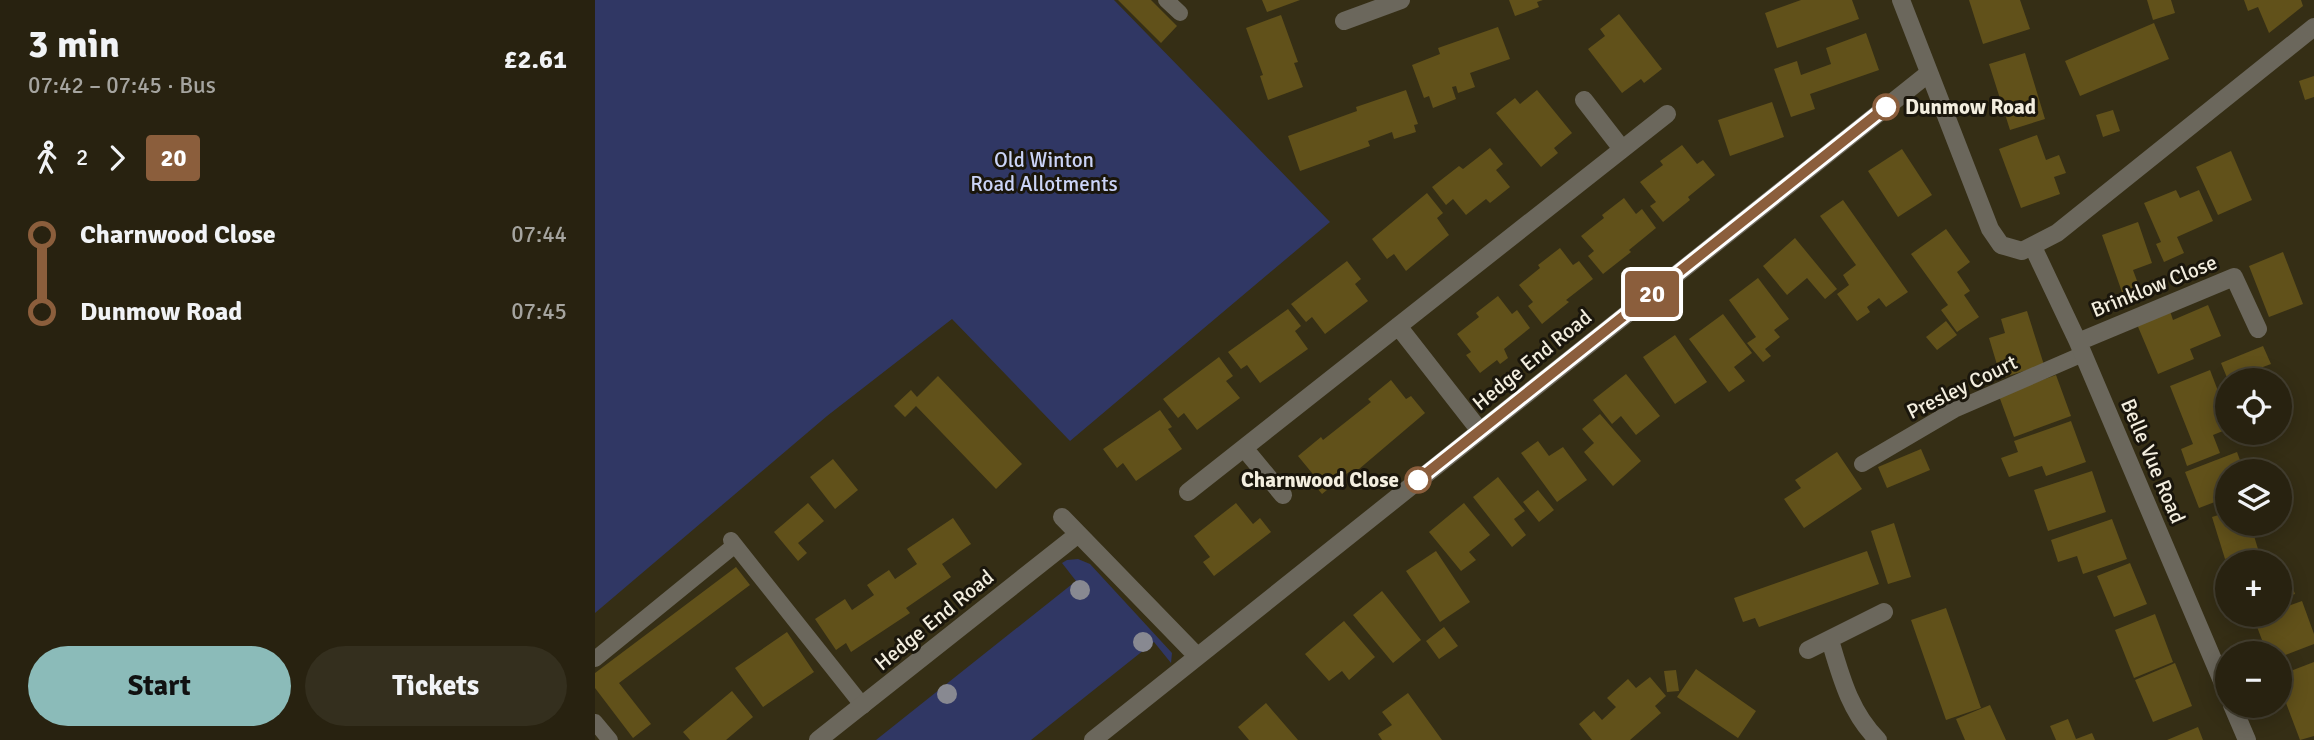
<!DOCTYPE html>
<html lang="en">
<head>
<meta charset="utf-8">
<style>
	:root { --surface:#282210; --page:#342f1e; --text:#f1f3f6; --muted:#a5a49f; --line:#443f30; --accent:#8bbbb9 }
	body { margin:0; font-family:Signika,sans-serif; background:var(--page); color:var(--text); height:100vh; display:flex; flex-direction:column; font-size:26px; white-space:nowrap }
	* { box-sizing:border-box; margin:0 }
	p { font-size:23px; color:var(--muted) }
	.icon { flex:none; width:38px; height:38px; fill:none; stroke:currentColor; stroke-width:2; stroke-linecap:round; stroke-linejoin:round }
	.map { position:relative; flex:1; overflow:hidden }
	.drawer { display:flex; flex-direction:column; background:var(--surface); width:595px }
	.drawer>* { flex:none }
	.badge { padding:0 14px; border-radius:5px; font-size:24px; line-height:46px }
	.tools { position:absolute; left:1620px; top:368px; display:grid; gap:14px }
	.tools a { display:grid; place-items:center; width:77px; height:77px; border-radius:50%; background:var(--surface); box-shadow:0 4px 18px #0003,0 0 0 2px var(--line); font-size:35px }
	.map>.badge { position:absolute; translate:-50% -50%; box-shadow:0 0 0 4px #fff }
	.legs { display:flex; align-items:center; gap:10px; height:77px; padding:0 28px; font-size:23px }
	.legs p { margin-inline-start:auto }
	.overview { display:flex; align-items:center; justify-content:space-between; height:119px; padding:0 28px }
	h1 { font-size:38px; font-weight:700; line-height:52px }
	.primary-button { display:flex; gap:14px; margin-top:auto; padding:14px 28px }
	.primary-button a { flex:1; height:80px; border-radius:42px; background:var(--accent); color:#111; font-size:28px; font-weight:700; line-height:80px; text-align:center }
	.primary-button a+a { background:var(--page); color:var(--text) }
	ul { padding:0 28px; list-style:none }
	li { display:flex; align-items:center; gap:24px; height:77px; font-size:26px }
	li i { display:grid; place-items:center; width:10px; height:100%; margin:0 9px; background:currentColor }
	li i::after { content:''; width:18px; height:18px; margin:-9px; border:5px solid; border-radius:50%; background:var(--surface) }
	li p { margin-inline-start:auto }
	li:first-child i { background:linear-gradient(#0000 50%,currentColor 0) }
	li:last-child i { background:linear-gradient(currentColor 50%,#0000 0) }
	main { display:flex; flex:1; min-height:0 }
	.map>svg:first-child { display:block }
</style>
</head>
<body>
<main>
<section class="drawer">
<div class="overview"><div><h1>3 min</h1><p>07:42 – 07:45 · Bus</p></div><b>£2.61</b></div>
<div class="legs"><svg class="icon" aria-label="walk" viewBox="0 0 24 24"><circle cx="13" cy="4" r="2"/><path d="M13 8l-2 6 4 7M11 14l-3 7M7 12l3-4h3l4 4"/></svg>2<svg class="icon" aria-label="forward" viewBox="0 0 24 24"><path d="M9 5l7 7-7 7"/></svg><b class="badge" style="background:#8b5e3c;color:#fff">20</b></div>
<ul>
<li><i style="color:#8b5e3c"></i><b>Charnwood Close</b><p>07:44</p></li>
<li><i style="color:#8b5e3c"></i><b>Dunmow Road</b><p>07:45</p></li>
</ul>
<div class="primary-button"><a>Start</a><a>Tickets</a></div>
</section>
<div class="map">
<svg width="1719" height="740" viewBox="0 0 1719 740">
	<rect width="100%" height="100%" fill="#352e15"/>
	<path fill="#303764" d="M 0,0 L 519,0 L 735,222 L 475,441 L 357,319 L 232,416 L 0,613 Z
		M 483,559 L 495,564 L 577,653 L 576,663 L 559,642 L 436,740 L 281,740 L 481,581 L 467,563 L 472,560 Z"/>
	<path fill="#61511a" d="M 523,0 L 556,0 L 582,26 L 566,43 Z
		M 667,0 L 705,0 L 672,12 Z
		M 914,0 L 948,0 L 942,2 L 944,7 L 920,16 Z
		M 1206,0 L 1257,0 L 1264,19 L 1182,48 L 1170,13 Z
		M 1374,0 L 1425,0 L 1435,29 L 1388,44 Z
		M 1552,0 L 1576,0 L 1580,13 L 1558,20 Z
		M 1649,0 L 1706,0 L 1708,6 L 1674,33 L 1663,7 L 1653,11 Z
		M 1024,14 L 1067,69 L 1049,83 L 1046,79 L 1027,93 L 993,49 L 1010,36 L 1005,29 Z
		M 686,15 L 703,62 L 699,63 L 708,87 L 673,100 L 665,76 L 668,75 L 651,28 Z
		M 1559,23 L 1574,59 L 1485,96 L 1470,61 Z
		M 903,27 L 915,59 L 875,73 L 880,87 L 863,93 L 861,86 L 857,87 L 861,99 L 838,108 L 834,96 L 829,98 L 817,65 L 845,54 L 843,48 Z
		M 1271,33 L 1284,70 L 1215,94 L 1220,109 L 1196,117 L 1179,69 L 1202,61 L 1206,75 L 1236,64 L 1231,48 Z
		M 1430,53 L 1450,119 L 1415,130 L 1394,64 Z
		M 1719,76 L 1719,97 L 1710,100 L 1704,81 Z
		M 811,90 L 823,124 L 819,125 L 821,132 L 799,139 L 797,132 L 773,141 L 775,146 L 705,171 L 693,136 L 762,111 L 761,107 Z
		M 942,90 L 977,133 L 959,148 L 963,153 L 946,167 L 901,113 L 920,98 L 925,104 Z
		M 1177,102 L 1189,137 L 1135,156 L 1123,120 Z
		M 1518,110 L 1525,131 L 1508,137 L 1501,115 Z
		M 1442,135 L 1451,160 L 1464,155 L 1471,173 L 1459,177 L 1465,194 L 1426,208 L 1404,149 Z
		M 1087,145 L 1102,164 L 1108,160 L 1120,175 L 1093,197 L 1095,200 L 1068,222 L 1055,206 L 1061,202 L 1045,182 L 1068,165 L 1065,161 Z
		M 895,148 L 908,164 L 901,170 L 915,187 L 895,203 L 891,199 L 871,215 L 858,199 L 851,205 L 837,187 L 864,166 L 868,169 Z
		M 1307,149 L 1337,195 L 1303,217 L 1273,171 Z
		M 1636,151 L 1657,200 L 1623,215 L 1601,167 Z
		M 1581,190 L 1585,198 L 1604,190 L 1618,221 L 1582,237 L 1589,253 L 1569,262 L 1561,244 L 1566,242 L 1549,203 Z
		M 832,193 L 848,213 L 842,218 L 854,235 L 811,271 L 799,254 L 792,259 L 777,239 Z
		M 1029,198 L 1041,214 L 1047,209 L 1061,228 L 1034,250 L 1036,252 L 1008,274 L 993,256 L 999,251 L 986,236 L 1009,218 L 1007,215 Z
		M 1248,200 L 1313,292 L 1291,307 L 1284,298 L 1272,307 L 1275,312 L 1262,321 L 1242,294 L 1254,285 L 1248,275 L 1261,265 L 1225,216 Z
		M 1543,222 L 1557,263 L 1538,270 L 1545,289 L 1528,295 L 1507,235 Z
		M 1351,229 L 1375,262 L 1362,272 L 1375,291 L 1369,295 L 1384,317 L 1362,332 L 1346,310 L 1353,305 L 1316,254 Z
		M 1200,238 L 1242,289 L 1230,299 L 1212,278 L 1192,295 L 1168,266 Z
		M 965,248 L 978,265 L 984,261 L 998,279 L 971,300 L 974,302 L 947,324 L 933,306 L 938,302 L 924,285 L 945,268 L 943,265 Z
		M 1688,252 L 1708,304 L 1674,317 L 1654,266 Z
		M 752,261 L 766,279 L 760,284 L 773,301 L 730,334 L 717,317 L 711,322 L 696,304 Z
		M 1163,278 L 1194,319 L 1179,330 L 1185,337 L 1170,349 L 1176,356 L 1168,362 L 1152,343 L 1161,337 L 1134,300 Z
		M 903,296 L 917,314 L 922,310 L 935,328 L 909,349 L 913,358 L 905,364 L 902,360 L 885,373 L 871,355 L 876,352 L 862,334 L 884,317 L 881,313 Z
		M 1613,305 L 1626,336 L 1595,349 L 1599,359 L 1563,374 L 1541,322 L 1574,308 L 1578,320 Z
		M 693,309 L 706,326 L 700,331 L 713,349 L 665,383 L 652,365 L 646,369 L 633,352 Z
		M 1432,311 L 1449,365 L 1406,378 L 1394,338 L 1410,333 L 1406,319 Z
		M 1128,314 L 1157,353 L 1139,367 L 1150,381 L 1134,392 L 1094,339 Z
		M 1351,321 L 1362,335 L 1342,350 L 1331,337 Z
		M 1080,335 L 1112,382 L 1080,404 L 1048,357 Z
		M 1668,346 L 1676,364 L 1633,380 L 1626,363 Z
		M 624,357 L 638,376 L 631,381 L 645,398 L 602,430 L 589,413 L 583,418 L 568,399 Z
		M 1615,370 L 1633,417 L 1633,429 L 1618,435 L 1625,453 L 1592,466 L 1586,449 L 1598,444 L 1575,386 Z
		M 1031,374 L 1065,416 L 1041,435 L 1026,416 L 1017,424 L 998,400 Z
		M 1461,375 L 1476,416 L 1419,437 L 1404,396 Z
		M 343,376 L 427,464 L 401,489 L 321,406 L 310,417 L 299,406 L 316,390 L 322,397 Z
		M 796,380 L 811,399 L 816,396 L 830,413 L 757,475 L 754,472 L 727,494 L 712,476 L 717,473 L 703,456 L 726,437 L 728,440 L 776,402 L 773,399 Z
		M 565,410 L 577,427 L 573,429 L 587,449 L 541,481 L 528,463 L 522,468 L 508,449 Z
		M 1005,414 L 1046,461 L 1018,486 L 989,452 L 999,443 L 987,429 Z
		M 1476,421 L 1491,462 L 1451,476 L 1447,466 L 1414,477 L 1406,458 L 1423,452 L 1419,441 Z
		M 943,441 L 954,456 L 968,447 L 992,480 L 962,502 L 926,453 Z
		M 1326,449 L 1335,470 L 1292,488 L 1283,467 Z
		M 1242,452 L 1267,489 L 1209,528 L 1189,499 L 1206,488 L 1200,480 Z
		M 1642,452 L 1649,471 L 1633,471 L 1633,497 L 1604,508 L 1590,472 Z
		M 238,459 L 263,490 L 240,509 L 215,477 Z
		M 1497,471 L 1511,512 L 1453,531 L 1439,490 Z
		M 903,477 L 930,511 L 919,519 L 931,535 L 917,547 L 878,497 Z
		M 943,490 L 959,510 L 944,522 L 928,502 Z
		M 213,503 L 229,521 L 203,543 L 212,553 L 203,561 L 179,532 Z
		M 641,503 L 658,524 L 665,518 L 676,532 L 619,576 L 608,562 L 615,557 L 599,536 Z
		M 869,503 L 895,535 L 874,552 L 881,560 L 866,571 L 834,532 Z
		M 1633,512 L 1633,523 L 1662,523 L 1656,526 L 1663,549 L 1630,559 L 1617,517 Z
		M 358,518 L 376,544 L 347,564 L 356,577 L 311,608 L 315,613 L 256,652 L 251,643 L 241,650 L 220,619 L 250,599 L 257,610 L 279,595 L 272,585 L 294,570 L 300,579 L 322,564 L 312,549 Z
		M 1517,519 L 1532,559 L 1488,574 L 1482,556 L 1463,562 L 1456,540 Z
		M 1299,523 L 1316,577 L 1293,584 L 1276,531 Z
		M 841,551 L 875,602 L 845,622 L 811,571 Z
		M 1272,551 L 1284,584 L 1164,627 L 1160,618 L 1148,622 L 1139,598 Z
		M 1688,561 L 1700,594 L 1685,599 L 1685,562 Z
		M 1535,563 L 1552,604 L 1519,617 L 1502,576 Z
		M 141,567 L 155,585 L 24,683 L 56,724 L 38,738 L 0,688 L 0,673 Z
		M 787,591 L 826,640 L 798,663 L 758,615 Z
		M 1707,601 L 1719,634 L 1719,644 L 1685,657 L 1685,653 L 1672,653 L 1659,619 L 1671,614 L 1685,614 L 1685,609 Z
		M 1351,608 L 1386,708 L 1351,720 L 1316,620 Z
		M 1560,614 L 1578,662 L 1539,678 L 1520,630 Z
		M 749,621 L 780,657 L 754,680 L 747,671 L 734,681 L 710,654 Z
		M 849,627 L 863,646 L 844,659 L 831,641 Z
		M 192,632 L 219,672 L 168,707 L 140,668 Z
		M 1719,662 L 1719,736 L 1705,740 L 1685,687 L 1685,675 Z
		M 1580,663 L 1597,706 L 1558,722 L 1540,680 Z
		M 1101,669 L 1161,711 L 1143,738 L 1082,697 Z
		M 1081,670 L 1084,691 L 1072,692 L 1069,671 Z
		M 1055,677 L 1071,696 L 1060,706 L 1066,713 L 1035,740 L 997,740 L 984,724 L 999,711 L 1007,720 L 1021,707 L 1012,698 L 1033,679 L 1041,688 Z
		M 137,691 L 158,717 L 131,740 L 95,740 L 88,732 Z
		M 813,693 L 847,740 L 787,740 L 783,734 L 797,725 L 787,712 Z
		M 671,703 L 703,740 L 654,740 L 643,727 Z
		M 1395,705 L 1411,740 L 1370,740 L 1361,719 Z
		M 1473,719 L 1481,739 L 1497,733 L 1500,740 L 1461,740 L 1455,726 Z
		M 1603,727 L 1608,740 L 1572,740 Z"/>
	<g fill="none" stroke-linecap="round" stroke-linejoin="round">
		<path stroke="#6b675c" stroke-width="16" d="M 571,0 L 585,13
			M 1267,464 L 1359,410 L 1488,354
			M 136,540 L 268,706
			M 0,659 L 140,545
			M 0,722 L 15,740"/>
		<path stroke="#6b675c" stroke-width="18" d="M 1306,0 L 1395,229 L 1406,245 L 1427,251 L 1462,233 L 1719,27
			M 749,21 L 806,0
			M 989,100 L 1027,149
			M 1438,247 L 1483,342 L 1633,695
			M 803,326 L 885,431
			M 1483,342 L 1639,277 L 1663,329
			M 649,448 L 688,495
			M 593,492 L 1072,114
			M 467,517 L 602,656
			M 1235,640 C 1246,677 1255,712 1283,740
			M 1213,650 L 1289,612
			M 1637,705 L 1652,740
			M 223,740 L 482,535
			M 498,740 L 1334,73"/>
	</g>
	<g fill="#888991">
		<circle cx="485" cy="590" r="10"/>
		<circle cx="548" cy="642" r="10"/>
		<circle cx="352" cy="694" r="10"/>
	</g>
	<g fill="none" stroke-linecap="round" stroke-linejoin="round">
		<g stroke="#fff" stroke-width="16">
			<path id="line-1" d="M 823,480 L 1291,107"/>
		</g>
		<use href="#line-1" stroke="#8b5e3c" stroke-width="10"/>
	</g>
	<g fill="#fff" stroke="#8b5e3c" stroke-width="3.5">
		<circle cx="1291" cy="107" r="12"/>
		<circle cx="823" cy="480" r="12"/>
	</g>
	<g text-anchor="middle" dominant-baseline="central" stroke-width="6" stroke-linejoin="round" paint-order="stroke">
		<g font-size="21" font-weight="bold" fill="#f3eedf" stroke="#1a160c" text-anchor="start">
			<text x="1310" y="107">Dunmow Road</text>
			<text x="804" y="480" text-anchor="end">Charnwood Close</text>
		</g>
		<g font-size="21" fill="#cbd4f7" stroke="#1a160c">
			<text x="449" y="160">Old Winton<tspan x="449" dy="24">Road Allotments</tspan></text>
		</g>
		<g font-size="21" fill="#f3eedf" stroke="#1a160c">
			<text transform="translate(1559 286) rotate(-22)">Brinklow Close</text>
			<text transform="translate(937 360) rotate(-39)">Hedge End Road</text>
			<text transform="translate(1367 387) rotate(-26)">Presley Court</text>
			<text transform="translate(1558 461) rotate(67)">Belle Vue Road</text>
			<text transform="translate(339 620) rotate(-39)">Hedge End Road</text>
		</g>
	</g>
</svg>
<div class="tools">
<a><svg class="icon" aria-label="locate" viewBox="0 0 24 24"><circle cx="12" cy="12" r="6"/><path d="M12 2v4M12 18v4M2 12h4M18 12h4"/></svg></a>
<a><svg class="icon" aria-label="layers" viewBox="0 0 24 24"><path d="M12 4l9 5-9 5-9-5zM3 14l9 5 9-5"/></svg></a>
<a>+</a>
<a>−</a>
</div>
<b class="badge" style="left:1057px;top:294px;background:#8b5e3c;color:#fff">20</b>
</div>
</main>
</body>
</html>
